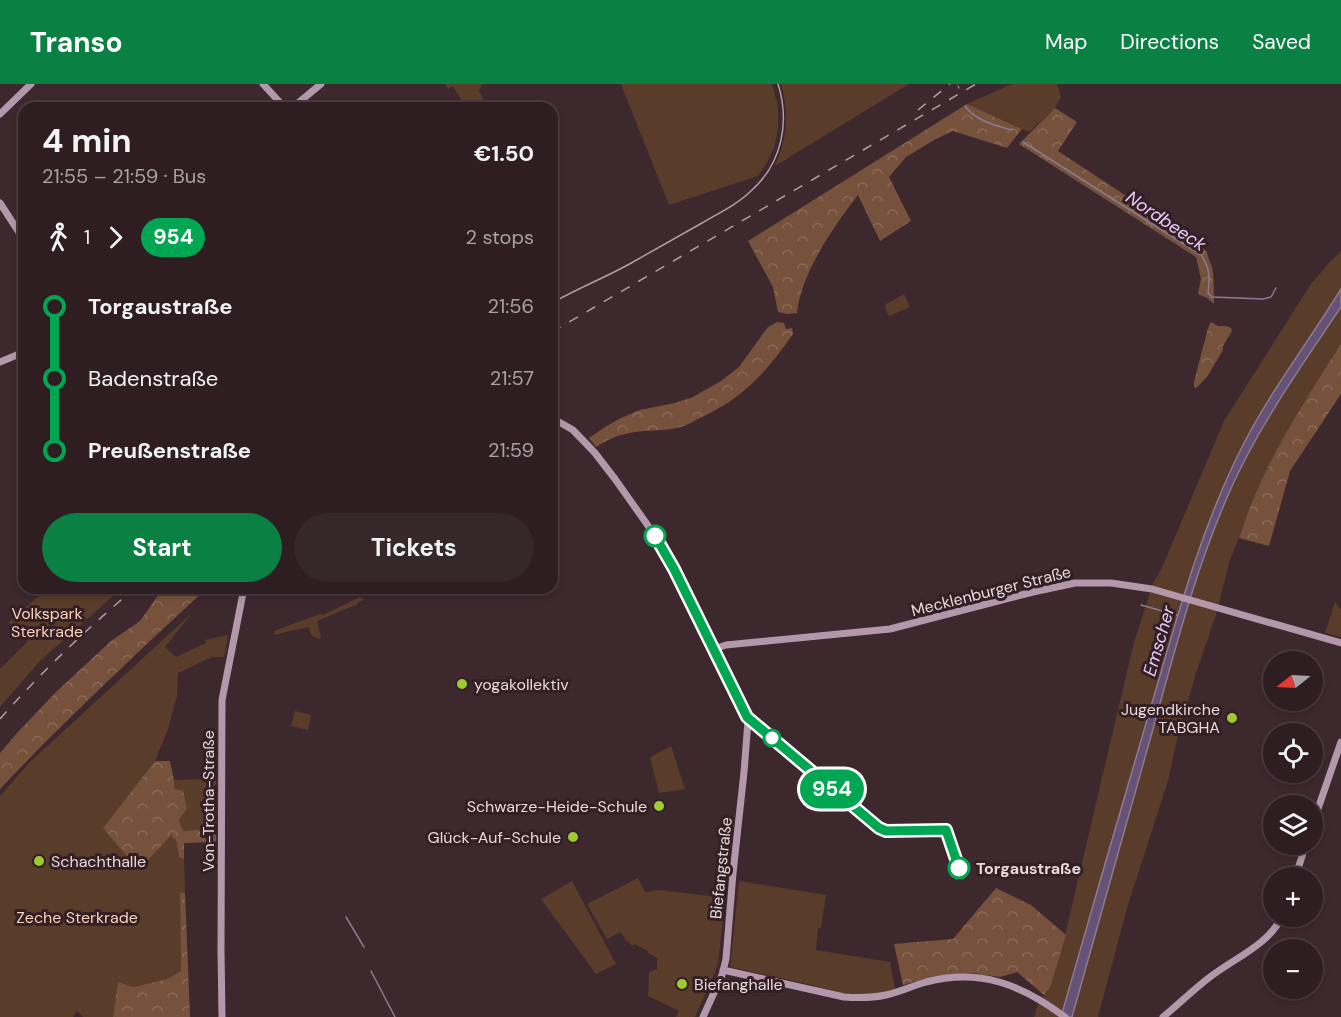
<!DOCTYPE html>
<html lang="en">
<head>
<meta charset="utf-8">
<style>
	:root { --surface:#2e1e22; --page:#36272a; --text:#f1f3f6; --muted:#a7a2a5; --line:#493c40; --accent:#0b8043 }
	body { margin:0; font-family:"DM Sans",sans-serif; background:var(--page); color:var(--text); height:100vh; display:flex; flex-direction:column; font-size:22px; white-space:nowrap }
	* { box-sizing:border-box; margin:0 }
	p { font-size:20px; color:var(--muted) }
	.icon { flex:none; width:33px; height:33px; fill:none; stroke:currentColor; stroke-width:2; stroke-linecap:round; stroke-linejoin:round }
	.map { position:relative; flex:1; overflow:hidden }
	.side { position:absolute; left:18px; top:18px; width:540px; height:492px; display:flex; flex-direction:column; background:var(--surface); border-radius:18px; box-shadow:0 3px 9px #0003,0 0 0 2px var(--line) }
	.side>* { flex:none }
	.badge { padding:0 12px; border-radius:20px; font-size:21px; line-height:39px }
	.needle { width:39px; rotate:252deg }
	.fabs { position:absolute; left:1263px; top:567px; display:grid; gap:12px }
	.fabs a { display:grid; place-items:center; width:60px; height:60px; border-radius:50%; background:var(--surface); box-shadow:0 3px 9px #0003,0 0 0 2px var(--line); font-size:30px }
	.map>.badge { position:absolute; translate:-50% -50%; box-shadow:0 0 0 3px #fff }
	.legs { display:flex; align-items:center; gap:9px; height:66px; padding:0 24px; font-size:20px }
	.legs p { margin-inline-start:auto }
	.summary { display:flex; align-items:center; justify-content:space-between; height:102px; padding:0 24px }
	h1 { font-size:33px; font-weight:700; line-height:45px }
	.primary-button { display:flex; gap:12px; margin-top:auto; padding:12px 24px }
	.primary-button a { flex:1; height:69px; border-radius:36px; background:var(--accent); color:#fff; font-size:24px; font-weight:700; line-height:69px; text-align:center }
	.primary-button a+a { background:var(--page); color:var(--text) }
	ul { padding:0 24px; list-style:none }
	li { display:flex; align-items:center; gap:21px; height:72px; font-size:22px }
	li i { display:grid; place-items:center; width:9px; height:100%; margin:0 8px; background:currentColor }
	li i::after { content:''; width:15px; height:15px; margin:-8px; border:4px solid; border-radius:50%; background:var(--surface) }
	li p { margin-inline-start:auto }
	li:first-child i { background:linear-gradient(#0000 50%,currentColor 0) }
	li:last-child i { background:linear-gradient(currentColor 50%,#0000 0) }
	header { display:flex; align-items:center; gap:36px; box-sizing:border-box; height:84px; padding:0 30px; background:var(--accent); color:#fff }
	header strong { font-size:28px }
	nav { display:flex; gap:33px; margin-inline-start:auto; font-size:21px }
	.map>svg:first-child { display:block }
</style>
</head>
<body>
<header>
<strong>Transo</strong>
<nav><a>Map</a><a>Directions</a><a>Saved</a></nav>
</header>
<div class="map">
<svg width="1341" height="933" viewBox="0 0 1341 933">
	<defs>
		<pattern id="forest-crowns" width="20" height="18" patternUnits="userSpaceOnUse" patternTransform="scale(1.5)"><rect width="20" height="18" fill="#76523d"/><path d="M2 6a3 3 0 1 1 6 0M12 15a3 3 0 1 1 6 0" fill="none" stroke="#8a6a58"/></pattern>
	</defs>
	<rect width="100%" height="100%" fill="#3d282e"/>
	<path fill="#5a3c2b" d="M 445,0 L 482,0 L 479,7 L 483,15 L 478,24 L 466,24 L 453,2 L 448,5 Z
		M 621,0 L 772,0 L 778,22 L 778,44 L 774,64 L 766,80 L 758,92 L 669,121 Z
		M 781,0 L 909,0 L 775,82 C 788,52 789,31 781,0 Z
		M 1012,0 L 1057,0 L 1061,13 L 1055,24 L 1029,48 L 967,20 Z
		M 1341,167 L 1341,205 L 1270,315 L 1250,349 L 1248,368 L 1277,320 L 1341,223 L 1341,260 L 1302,321 L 1274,373 L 1259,402 L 1230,476 L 1215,534 L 1196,589 L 1177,655 L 1168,697 L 1127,824 L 1098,933 L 1034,933 L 1038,920 L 1050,904 L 1065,851 L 1133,562 L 1153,499 L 1161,486 L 1224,337 L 1311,200 L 1329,179 Z
		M 904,210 L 910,223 L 889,232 L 885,224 L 886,220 Z
		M 48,504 L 122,504 L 40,577 L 0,623 L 0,585 L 28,557 L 9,538 Z
		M 360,513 L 363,514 L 364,516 L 358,518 L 358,520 L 317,537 L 321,553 L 320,555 L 312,552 L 308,543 C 297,546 286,547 276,551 L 274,550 L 274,547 L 320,530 L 323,531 Z
		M 1335,518 L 1341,526 L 1341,553 L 1325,549 Z
		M 192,529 L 165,563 L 176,573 L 206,559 L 205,556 L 228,551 L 224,573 L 212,573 L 178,589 L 177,612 L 168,645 L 155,677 L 103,744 L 172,750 L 176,755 L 179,773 L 184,775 L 185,809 L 180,809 L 181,887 L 167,895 L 133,903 L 118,898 L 113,933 L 83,933 L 77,927 L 73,933 L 0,933 L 0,712 L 29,679 Z
		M 295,627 L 311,631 L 308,646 L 291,642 Z
		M 671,662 L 685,705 L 659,709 L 650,673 Z
		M 216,695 L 216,700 L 214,702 L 216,725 L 212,718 L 203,726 L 208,734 L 204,749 L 197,746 L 184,747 L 181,744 L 179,736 L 187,725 L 174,706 L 174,696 Z
		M 638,794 L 645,808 L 659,806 L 725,814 L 718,881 L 695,933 L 676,933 L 679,927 L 648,912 L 649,888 L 657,885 L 657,874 L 648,869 L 648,867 L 634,860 L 632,862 L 628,857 L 627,858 L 621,848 L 607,855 L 587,820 Z
		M 572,797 L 616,880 L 596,890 L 541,815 Z
		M 739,797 L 826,811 L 821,844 L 818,844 L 816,866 L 890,878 L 895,905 L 872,911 L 846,911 L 812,901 L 730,883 Z"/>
	<path fill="url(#forest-crowns)" d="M 967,20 L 1022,45 L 1007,64 L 953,47 L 934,56 L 906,73 L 889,93 L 911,137 L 880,157 L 858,111 C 834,142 801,189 797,229 L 787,230 L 778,228 L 773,203 L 748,157 Z
		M 1055,24 L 1077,38 L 1058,67 L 1190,154 L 1207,168 C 1208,174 1210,178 1212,183 C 1214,191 1214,211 1214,220 L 1207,214 L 1198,210 L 1201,195 L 1196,173 L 1019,60 Z
		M 777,238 L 784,239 L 786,245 L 792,244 L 793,250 C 767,287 744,314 702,333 C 695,336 688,341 681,343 C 663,348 643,345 625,350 C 615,352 605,357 596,363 L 589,354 L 605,343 L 621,334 L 640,326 L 675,319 L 693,313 L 721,297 L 739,283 L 768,243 Z
		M 1211,238 L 1218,242 L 1226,242 L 1231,244 L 1232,247 L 1223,262 L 1223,266 L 1207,293 L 1196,304 L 1194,303 L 1194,298 L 1208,244 Z
		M 1341,260 L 1341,310 L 1290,387 L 1269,462 L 1239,454 C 1245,437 1251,419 1259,402 C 1282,352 1311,306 1341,260 Z
		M 186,504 L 207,504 C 137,569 66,635 0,705 L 0,669 L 18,648 L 56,608 L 111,557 L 140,537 L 159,510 L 177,511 Z
		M 155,677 L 170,677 L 174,696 L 174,705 L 183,707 L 187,725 L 179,736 L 181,743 L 184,747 L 197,746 L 204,749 L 208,734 L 201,721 L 203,718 L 207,717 L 212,718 L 216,725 L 216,758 L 184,759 L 184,775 L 179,773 L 176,755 L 173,754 L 172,750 L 139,786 L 103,744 Z
		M 996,804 L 1031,821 L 1066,851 L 1050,904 L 1044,911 L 1017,888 L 1000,893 L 974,889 L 935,892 L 903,901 L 894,860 L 953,855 Z
		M 180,809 L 185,809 L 190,933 L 113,933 L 118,898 L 133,903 L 167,895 L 181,887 Z"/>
	<path fill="#665274" stroke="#8c7a93" stroke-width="1.5" d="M 1341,205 L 1341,223 C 1303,280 1262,337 1233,400 C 1197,479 1176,562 1153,645 C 1126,741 1099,837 1072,933 L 1061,933 C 1091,828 1121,724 1152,619 C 1177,534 1200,447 1240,367 C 1268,310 1308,259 1341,205 Z"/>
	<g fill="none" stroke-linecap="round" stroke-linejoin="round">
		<path stroke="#8c7a93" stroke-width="1.5" d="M 958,2 L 959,4
			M 965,22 C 976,37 994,41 1012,46
			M 1023,58 L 1201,171 C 1210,184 1210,193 1208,209 L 1212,213 L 1263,215 L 1271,213 L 1276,204
			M 1141,521 L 1177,531
			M 346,833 L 364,863
			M 371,887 L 395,933"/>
		<path stroke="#b298aa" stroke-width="7" d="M 263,0 L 285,24
			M 292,24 L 321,0
			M 0,30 L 31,0
			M 0,119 L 24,156
			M 0,278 L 24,268
			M 552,334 L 573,346 L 595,369 L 615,395 L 661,460 L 720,577 L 743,624 L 748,637 L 744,688 L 733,789 L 726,875 L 722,891 L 703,933
			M 714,565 L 726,561 L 890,545 L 1033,508 L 1075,499 L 1111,499 L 1152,505 L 1341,559
			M 1312,742 L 1341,658
			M 1295,794 L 1306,760
			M 723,886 L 844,913 C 858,914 872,914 886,911 C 900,908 912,902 926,898 C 981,884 1022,901 1065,933
			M 222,933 L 221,866 L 222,616 L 244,504
			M 1163,933 C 1179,920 1194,905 1210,893 C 1233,875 1270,860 1282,832"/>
		<path stroke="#af9ea2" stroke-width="1.5" d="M 552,219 C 578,204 607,193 633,178 C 656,165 679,152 702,139 C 719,129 738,120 752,106 C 782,79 790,38 778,0"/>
		<path stroke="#af9ea2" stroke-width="1.5" stroke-dasharray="10 10" stroke-linecap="butt" d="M 918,26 L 950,0
			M 552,248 L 976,0
			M 0,635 C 41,588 87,545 135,504"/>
	</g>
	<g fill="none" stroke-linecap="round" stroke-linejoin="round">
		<g stroke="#fff" stroke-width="14">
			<path id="line-1" d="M 655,452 L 674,485 L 747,633 L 879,744 L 886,747 L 946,746 L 959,784"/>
		</g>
		<use href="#line-1" stroke="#00a651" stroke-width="9"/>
	</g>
	<g fill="#fff" stroke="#00a651" stroke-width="3">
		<circle cx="655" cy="452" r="10"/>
		<circle cx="772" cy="654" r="8"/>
		<circle cx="959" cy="784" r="10"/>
	</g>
	<g fill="#9dca31" stroke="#331f24" stroke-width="2">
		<circle cx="462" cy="600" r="6"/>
		<circle cx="1232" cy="634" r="6"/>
		<circle cx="659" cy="722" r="6"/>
		<circle cx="573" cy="753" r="6"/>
		<circle cx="39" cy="777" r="6"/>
		<circle cx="682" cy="900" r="6"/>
	</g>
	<g text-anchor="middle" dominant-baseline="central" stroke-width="6" stroke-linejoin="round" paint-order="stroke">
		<g font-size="16" fill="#e6d8db" stroke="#331f24">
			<text transform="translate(991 507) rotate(-14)">Mecklenburger Straße</text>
			<text transform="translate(208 717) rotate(-90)">Von-Trotha-Straße</text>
			<text transform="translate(721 784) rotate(-84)">Biefangstraße</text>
		</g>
		<g font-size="16" fill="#f9d2bc" stroke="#331f24">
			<text x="47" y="529">Volkspark<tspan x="47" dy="18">Sterkrade</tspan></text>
			<text x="77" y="833">Zeche Sterkrade</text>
		</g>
		<g font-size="16" fill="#e6d8db" stroke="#331f24" text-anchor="start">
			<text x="474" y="600">yogakollektiv</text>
			<text x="1220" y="625" text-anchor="end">Jugendkirche<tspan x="1220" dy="18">TABGHA</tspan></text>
			<text x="647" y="722" text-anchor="end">Schwarze-Heide-Schule</text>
			<text x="561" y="753" text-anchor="end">Glück-Auf-Schule</text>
			<text x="51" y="777">Schachthalle</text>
			<text x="694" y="900">Biefanghalle</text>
		</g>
		<g font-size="16" font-weight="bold" fill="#e6d8db" stroke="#331f24" text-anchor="start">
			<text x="976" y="784">Torgaustraße</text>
		</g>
		<g font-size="18" font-style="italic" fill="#e7cbfa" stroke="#331f24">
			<text transform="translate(1166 137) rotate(34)">Nordbeeck</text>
			<text transform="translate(1159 557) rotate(-74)">Emscher</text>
		</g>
	</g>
</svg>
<div class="fabs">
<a><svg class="needle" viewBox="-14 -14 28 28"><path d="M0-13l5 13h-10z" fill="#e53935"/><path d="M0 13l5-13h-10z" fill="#a7a2a5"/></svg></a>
<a><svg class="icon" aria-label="locate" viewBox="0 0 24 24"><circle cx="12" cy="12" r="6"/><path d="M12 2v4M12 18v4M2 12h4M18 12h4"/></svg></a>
<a><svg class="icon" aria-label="layers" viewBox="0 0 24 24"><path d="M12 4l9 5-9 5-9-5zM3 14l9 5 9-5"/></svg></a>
<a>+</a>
<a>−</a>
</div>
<b class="badge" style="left:832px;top:705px;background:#00a651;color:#fff">954</b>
<section class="side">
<div class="summary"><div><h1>4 min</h1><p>21:55 – 21:59 · Bus</p></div><b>€1.50</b></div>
<div class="legs"><svg class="icon" aria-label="walk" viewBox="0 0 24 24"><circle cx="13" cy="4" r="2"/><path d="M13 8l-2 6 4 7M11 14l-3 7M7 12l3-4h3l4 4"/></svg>1<svg class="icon" aria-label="forward" viewBox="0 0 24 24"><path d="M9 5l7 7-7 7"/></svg><b class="badge" style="background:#00a651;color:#fff">954</b><p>2 stops</p></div>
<ul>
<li><i style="color:#00a651"></i><b>Torgaustraße</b><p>21:56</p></li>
<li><i style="color:#00a651"></i><span>Badenstraße</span><p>21:57</p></li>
<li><i style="color:#00a651"></i><b>Preußenstraße</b><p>21:59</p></li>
</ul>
<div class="primary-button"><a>Start</a><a>Tickets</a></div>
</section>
</div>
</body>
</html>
